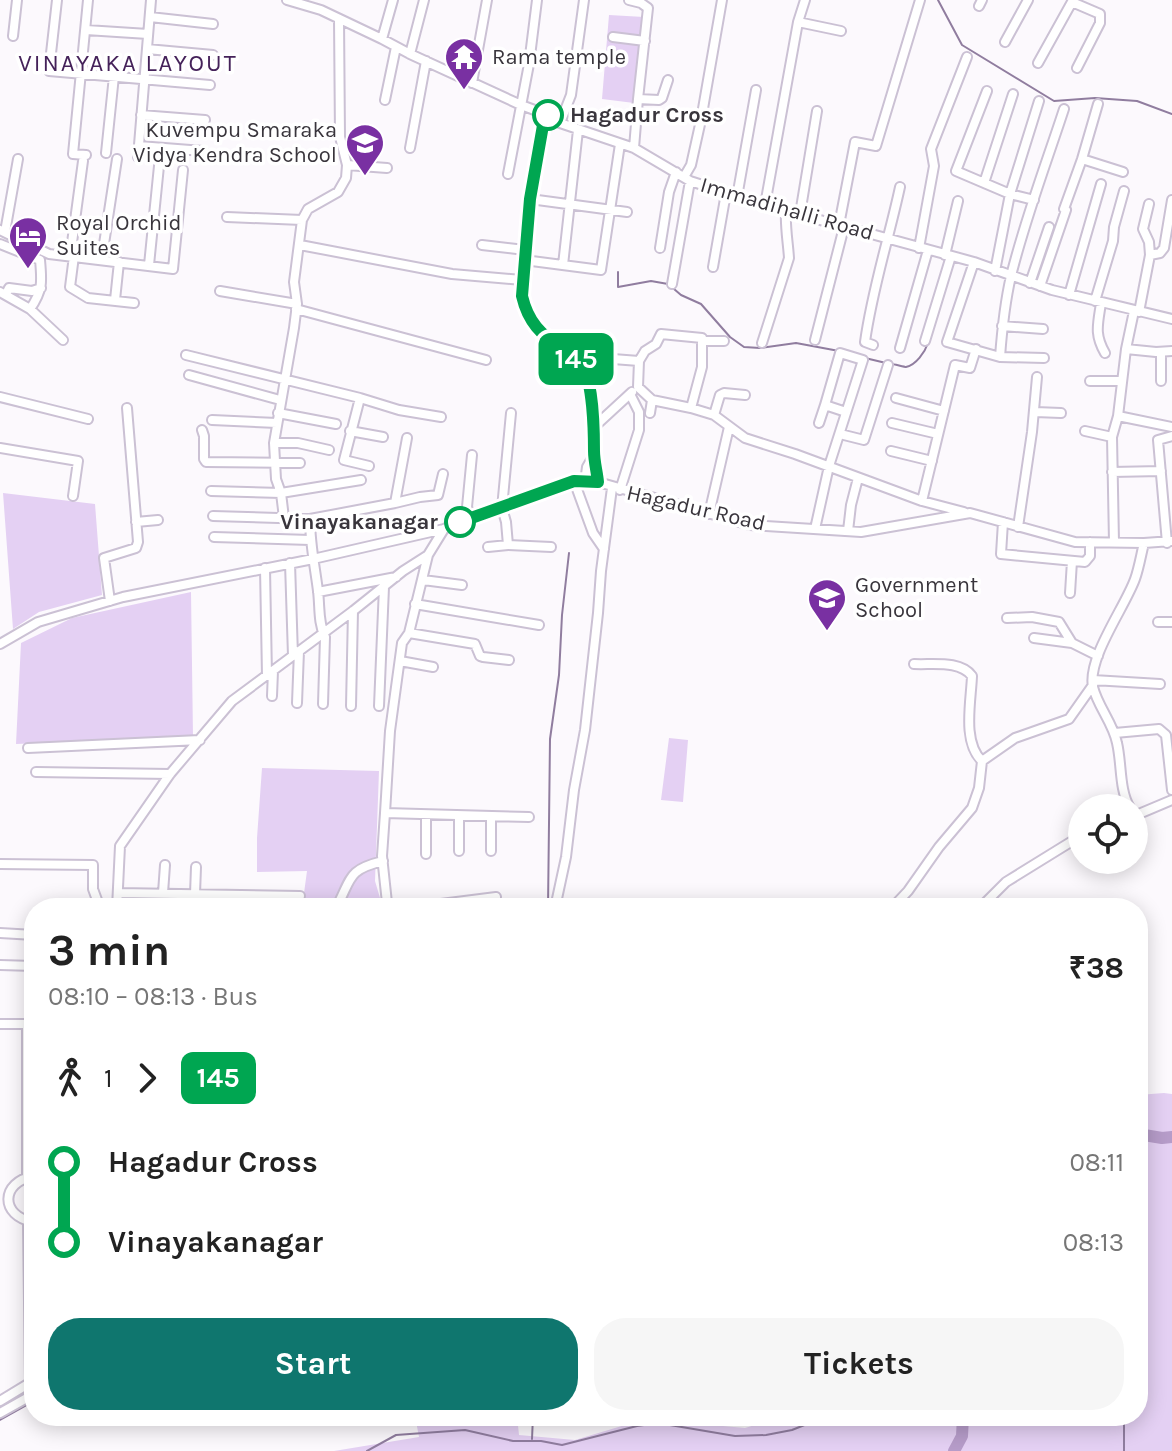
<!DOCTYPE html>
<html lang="en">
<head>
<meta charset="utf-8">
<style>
	:root { --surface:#fff; --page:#f6f6f6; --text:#222; --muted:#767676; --accent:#0f766e }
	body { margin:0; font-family:Karla,sans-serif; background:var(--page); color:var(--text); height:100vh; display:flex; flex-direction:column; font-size:30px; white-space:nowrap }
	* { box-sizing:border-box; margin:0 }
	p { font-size:26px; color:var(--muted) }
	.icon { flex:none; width:44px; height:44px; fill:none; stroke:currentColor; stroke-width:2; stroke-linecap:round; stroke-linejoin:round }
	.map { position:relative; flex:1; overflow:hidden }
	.drawer { position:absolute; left:24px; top:898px; width:1124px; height:528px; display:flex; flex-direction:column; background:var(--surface); border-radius:32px; box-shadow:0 4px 20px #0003 }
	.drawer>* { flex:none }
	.badge { padding:0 16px; border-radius:12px; font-size:28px; line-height:52px }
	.fabs { position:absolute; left:1068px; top:794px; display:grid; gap:16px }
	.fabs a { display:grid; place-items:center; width:80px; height:80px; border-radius:50%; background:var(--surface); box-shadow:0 4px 20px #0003; font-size:40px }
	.map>.badge { position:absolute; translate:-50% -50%; box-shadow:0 0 0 4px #fff }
	.legs { display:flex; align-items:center; gap:12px; height:88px; padding:0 24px; font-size:26px }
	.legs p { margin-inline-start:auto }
	.summary { display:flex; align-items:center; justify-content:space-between; height:136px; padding:0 24px }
	h1 { font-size:44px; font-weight:700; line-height:60px }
	.button { display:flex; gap:16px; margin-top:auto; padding:16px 24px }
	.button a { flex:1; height:92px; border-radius:32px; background:var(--accent); color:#fff; font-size:32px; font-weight:700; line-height:92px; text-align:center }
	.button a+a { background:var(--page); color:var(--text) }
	ul { padding:0 24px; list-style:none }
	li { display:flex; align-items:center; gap:28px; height:80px; font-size:30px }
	li i { display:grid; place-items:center; width:12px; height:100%; margin:0 10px; background:currentColor }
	li i::after { content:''; width:20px; height:20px; margin:-10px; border:6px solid; border-radius:50%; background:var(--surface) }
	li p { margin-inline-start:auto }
	li:first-child i { background:linear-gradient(#0000 50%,currentColor 0) }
	li:last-child i { background:linear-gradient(currentColor 50%,#0000 0) }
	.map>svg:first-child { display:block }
</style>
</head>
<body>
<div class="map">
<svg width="1172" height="1451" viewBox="0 0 1172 1451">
	<rect width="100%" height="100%" fill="#fcf9fd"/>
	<path fill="#e4d0f3" d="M 609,15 L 644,17 L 634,103 L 602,99 Z
		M 3,493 L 95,504 L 102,595 L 39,612 L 13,629 Z
		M 191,592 L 193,737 L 16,744 L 21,643 L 72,618 Z
		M 669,738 L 688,740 L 683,802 L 661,800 Z
		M 262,768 L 379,771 L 375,881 L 383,908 L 302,908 L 307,871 L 257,872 L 257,838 Z
		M 1164,1093 L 1172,1094 L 1172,1451 L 334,1451 L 419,1437 L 415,1416 L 517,1416 L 519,1435 L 575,1440 L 645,1419 L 745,1428 L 785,1416 L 1138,1416 L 1138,1095 Z"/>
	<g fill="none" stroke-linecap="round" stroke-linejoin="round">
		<path stroke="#907d9f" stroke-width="2" d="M 938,0 L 962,45 L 1054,101 L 1095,98 L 1137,101 L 1172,114
			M 618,272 L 618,287 L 651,281 L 668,284
			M 674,285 L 674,289 L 681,295 L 701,304 L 730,337 L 744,347 L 760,348 L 796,343 L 839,351
			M 865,358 L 886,363
			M 892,364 C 893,364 905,367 906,367 C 916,365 925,352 928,343
			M 548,908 L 550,739 L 559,675 L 562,615 L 569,553
			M 0,1420 L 34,1401
			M 532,1439 L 533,1416
			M 367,1451 L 396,1435 L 465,1430 L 513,1441 L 541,1441 L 562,1445 L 637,1426 L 658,1423 L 735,1436 L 766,1435 L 792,1430 L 827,1416
			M 1124,1451 L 1124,1416"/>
		<path stroke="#b69cc9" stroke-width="12" d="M 1138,1134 L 1162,1138 L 1172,1137
			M 954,1451 L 962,1436 L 963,1416"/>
		<g stroke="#cbc1d4" stroke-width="12">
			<path id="minor" d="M 57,0 L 49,71 L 210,85
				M 287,0 L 321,10 L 382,39 L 410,54 L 521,105 L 548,115 L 560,123 L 634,148 L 690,181 L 765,205 L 974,262 L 1052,290 L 1172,319
				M 629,0 L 641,3 L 648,8 L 638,99 L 634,148
				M 1072,2 L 1100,14 L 1100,23 L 1077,68
				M 979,6 L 982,0
				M 150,17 L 213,24
				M 798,22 L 841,31
				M 86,30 L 148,34
				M 13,36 L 17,0
				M 613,37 L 645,41
				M 382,39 L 393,0
				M 1005,42 L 1028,0
				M 147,49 L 213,55
				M 410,54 L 424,0
				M 1038,63 L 1073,0
				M 472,83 L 487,0
				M 987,91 L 956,171 L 1010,194 L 1034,200
				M 638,99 L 659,100 L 662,98 L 668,80
				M 385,100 L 396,47
				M 545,114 L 530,199 L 522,296 C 528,322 541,335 563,349 C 570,353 577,358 582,365 C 593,382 594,431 594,451 C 594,461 597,472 598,482
				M 141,115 L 205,120
				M 560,123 L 571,95 L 584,0
				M 139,146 L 203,151
				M 410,148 L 426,61
				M 106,153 L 114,76
				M 86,155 L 73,154 L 88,0
				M 138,157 L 151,0
				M 1082,159 L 1123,172
				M 83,161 L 71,250 L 103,253
				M 347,165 L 387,168
				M 508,174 L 529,64 L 537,0
				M 684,177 L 691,165 L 701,120 L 722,0
				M 984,183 L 1013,94
				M 737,197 L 756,90
				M 530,199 L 627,212
				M 1149,204 L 1143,229 L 1149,242 L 1150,255
				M 765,205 L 798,22 L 805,0
				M 800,214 L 817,111
				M 227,217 L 302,220
				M 839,225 L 855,142 L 876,146 L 920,0
				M 0,230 L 49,254 L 173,269 L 183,170
				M 5,232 L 18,159
				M 0,244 L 40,260 C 42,281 43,291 30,309
				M 300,245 L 452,274 L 522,280
				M 482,245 L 525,250
				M 660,248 L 669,192 L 676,172
				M 919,248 L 934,166 L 931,149 L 967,57
				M 945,255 L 958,201
				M 74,256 L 70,287 L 88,298 L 134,303
				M 102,257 L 117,159
				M 524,260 L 601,270 L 620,144
				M 974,262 L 947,342 L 1000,357 C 1002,330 1005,302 1011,276 C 1025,219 1046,164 1064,109
				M 149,265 L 159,166
				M 563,265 L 578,130
				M 713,267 L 726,193
				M 995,271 L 1010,194 L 1039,101
				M 1030,283 L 1049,227
				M 672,284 L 690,181
				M 1040,286 L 1066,210 L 1064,209 L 1082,159 L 1098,104
				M 220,291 L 297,304
				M 0,292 L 30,309 L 63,340
				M 6,294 L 9,288 L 32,291 L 41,288
				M 1069,295 L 1101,184
				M 115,300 L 119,262
				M 1095,301 L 1113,241 L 1114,227 L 1124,191
				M 1101,303 C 1098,324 1094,334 1105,353
				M 296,309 L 486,360
				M 1139,312 L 1150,255 L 1160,253 L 1164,248 L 1172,200
				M 1002,326 L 1043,329
				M 815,340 L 844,227
				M 702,341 L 724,341
				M 925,341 L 951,256
				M 762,343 L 789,258 C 788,242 785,227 786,211
				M 873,345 L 865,342 C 872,290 889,238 900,187
				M 900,348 L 928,250
				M 1126,349 L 1156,352 L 1172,351
				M 186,355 L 360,398 L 399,410 L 441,417
				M 574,356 L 639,361 L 638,387 L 652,400 L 691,408 L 714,415 L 745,438 L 795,454 L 922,501 L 964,512
				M 1000,357 L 1044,358
				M 639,361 L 645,351 L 656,344 L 661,334 L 702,338 L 702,367 L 691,408
				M 189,375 L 280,400
				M 1090,381 L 1122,381
				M 1161,381 L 1161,352
				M 0,397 L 88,419
				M 360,398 L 344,460 L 369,466
				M 896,398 L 944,411
				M 1035,412 L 1061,413
				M 278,413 L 336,424
				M 511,413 L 502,508 L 506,522 L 508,545 L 551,547
				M 650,413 L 652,400
				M 714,415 L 720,395 L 724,393 L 745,395
				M 1118,416 L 1172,427
				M 212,420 L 277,423
				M 819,423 L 825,405
				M 892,423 L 938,434
				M 594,427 L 632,392
				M 202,430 L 204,436 L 204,459 L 206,462 L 300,463
				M 350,431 L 383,437
				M 1085,431 L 1112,437
				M 840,434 L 864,440 L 888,365
				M 274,443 L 298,443 L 329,450
				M 0,448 L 78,461 L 73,496
				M 891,451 L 932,461
				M 1112,472 L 1161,471
				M 574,481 L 593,533 L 604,549
				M 585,482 L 587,467 L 594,455
				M 620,490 L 639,430 L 639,412 L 630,394
				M 211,491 L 281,493 L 361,480
				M 922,501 L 955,365 L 970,368 L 976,349
				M 395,503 L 407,438
				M 709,514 L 729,427
				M 213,516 L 310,519 L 395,503 L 420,497 L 438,495 L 443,474
				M 284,518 L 281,493 L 276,479 L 274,443 L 294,328 L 297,304 L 294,282 L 302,220 L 308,209 L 338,192 L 346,178 L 347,165 L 340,137 L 339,19
				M 471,518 L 467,507 L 472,455
				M 310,519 C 310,544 315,567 318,591 C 320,606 318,623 325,637 L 323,704
				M 136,522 L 158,520
				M 1003,522 L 1001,554 L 1085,562 L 1090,556 L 1090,542
				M 1018,527 L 1032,432 L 1037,377
				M 815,529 L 829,466 L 863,360 L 840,353 L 825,405 L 846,412
				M 848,531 L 851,505 L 858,478
				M 214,537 L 310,540
				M 1114,542 L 1112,437 L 1118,416 L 1126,349 L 1134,311
				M 1167,543 L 1158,440 L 1172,436
				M 488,547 L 508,545
				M 428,555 L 409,633 L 475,644 L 480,656 L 483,657 L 509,660
				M 290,563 L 293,656
				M 265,568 L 267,676
				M 423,580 L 462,585
				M 318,592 L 396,577
				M 1070,593 L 1072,561
				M 110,601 L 104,558 L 136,548 L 138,542 L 127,408
				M 415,604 L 539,625
				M 1007,618 L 1032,617 L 1059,622 L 1072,643 L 1098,656
				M 1158,622 L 1172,622
				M 409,633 L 402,643 L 390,731 L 385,813 L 529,817
				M 1034,638 L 1072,643
				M 0,644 L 38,622 L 123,597 L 313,559 L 444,529 L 460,522 L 574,481 L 598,482 L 750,525 L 861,532 L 970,513 L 1075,542 L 1144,543 L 1172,541
				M 400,661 L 433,667
				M 914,664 C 933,665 960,660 972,676 C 971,702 962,742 982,761
				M 1093,680 L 1160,684
				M 272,696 L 273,671
				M 297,703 L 299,651
				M 351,706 L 353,611
				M 379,706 L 384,587
				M 1115,733 L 1159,729 L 1166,735 L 1172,790
				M 28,748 L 200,740
				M 36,772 L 170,774
				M 1130,808 C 1119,790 1122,764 1117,743 C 1113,723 1098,707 1093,687 C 1087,658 1125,607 1135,579 C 1139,568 1141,555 1144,543
				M 385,813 L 382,856 L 387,903 L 393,906 L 433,905 L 496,897
				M 1134,816 L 1172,800
				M 491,817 L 491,851
				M 459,851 L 459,816
				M 426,854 L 426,815
				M 0,864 L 93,865 L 93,889 L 100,908
				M 118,893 L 300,896
				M 163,893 L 165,865
				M 195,894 L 196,867
				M 117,908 L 120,846 L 170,774 L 232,701 L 353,611 L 403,571 L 428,555 L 444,529
				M 336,908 C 352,879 346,870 383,861
				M 555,908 L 566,857 L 574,790 L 585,730 L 598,613 L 601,571 L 612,488
				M 892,908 L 908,891 L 939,847 L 972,808 L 979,788 L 982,761 L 1015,738 L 1069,719 L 1093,685
				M 980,908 L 1006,882 L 1082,835
				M 0,933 L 34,935
				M 0,965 L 34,966
				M 0,1024 L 34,1024
				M 27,1024 L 27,1177
				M 28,1222 L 30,1383
				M 33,1222 C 0,1216 0,1182 34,1176
				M 0,1401 L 33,1381
				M 0,1413 L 34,1394"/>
		</g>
		<use href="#minor" stroke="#fff" stroke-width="8"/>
	</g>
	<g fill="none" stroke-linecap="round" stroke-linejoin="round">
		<g stroke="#fff" stroke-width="18">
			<path id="line-1" d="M 460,522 L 574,481 L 598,482 C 597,472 594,461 594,451 C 594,431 593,381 582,365 C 577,358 570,353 563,349 C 541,335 528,322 522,296 L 530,199 L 545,114 L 548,115"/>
		</g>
		<use href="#line-1" stroke="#00a651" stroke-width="12"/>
	</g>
	<defs>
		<g id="temple-pin" transform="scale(2)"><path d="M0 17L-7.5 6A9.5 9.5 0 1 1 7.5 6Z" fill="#7930a2" stroke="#fff"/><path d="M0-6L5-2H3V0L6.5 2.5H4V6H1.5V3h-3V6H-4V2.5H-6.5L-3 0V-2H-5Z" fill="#fff"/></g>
		<g id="school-pin" transform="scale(2)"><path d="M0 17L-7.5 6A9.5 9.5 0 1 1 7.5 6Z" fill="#7930a2" stroke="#fff"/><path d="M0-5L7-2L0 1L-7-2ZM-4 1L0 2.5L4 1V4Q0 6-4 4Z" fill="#fff"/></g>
		<g id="hotel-pin" transform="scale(2)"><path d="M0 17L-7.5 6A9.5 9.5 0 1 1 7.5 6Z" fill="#7930a2" stroke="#fff"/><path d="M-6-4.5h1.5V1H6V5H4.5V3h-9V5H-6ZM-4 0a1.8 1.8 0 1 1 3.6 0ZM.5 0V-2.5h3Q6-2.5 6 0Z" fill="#fff"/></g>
	</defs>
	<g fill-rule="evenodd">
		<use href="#temple-pin" x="464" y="57"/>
		<use href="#school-pin" x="365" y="143"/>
		<use href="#hotel-pin" x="28" y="236"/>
		<use href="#school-pin" x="827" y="598"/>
	</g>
	<g fill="#fff" stroke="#00a651" stroke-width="4">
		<circle cx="548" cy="115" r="14"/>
		<circle cx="460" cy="522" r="14"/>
	</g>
	<g text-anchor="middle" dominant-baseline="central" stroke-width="7" stroke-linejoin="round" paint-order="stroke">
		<g font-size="22" fill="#39353c" stroke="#fff" text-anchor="start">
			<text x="492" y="57">Rama temple</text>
			<text x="337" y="130" text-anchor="end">Kuvempu Smaraka<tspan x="337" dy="25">Vidya Kendra School</tspan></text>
			<text x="56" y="223">Royal Orchid<tspan x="56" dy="25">Suites</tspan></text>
			<text x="855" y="585">Government<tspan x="855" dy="25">School</tspan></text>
		</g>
		<g font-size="22" font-weight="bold" fill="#39353c" stroke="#fff" text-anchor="start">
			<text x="570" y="115">Hagadur Cross</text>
			<text x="438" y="522" text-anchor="end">Vinayakanagar</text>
		</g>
		<g font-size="22" fill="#39353c" stroke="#fff">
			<text transform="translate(787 209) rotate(16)">Immadihalli Road</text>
			<text transform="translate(696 508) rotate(13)">Hagadur Road</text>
		</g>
		<g font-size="24" letter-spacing="2" fill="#45225a" stroke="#fff">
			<text x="128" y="63">VINAYAKA LAYOUT</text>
		</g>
	</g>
</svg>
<div class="fabs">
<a><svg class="icon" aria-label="locate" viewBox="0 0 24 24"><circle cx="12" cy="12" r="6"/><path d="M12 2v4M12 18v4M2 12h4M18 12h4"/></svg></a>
</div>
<b class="badge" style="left:576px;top:359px;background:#00a651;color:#fff">145</b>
<section class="drawer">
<div class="summary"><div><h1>3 min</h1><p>08:10 – 08:13 · Bus</p></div><b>₹38</b></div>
<div class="legs"><svg class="icon" aria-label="walk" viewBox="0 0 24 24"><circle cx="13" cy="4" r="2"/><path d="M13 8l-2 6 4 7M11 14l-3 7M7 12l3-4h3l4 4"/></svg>1<svg class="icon" aria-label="forward" viewBox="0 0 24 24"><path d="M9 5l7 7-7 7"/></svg><b class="badge" style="background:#00a651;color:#fff">145</b></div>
<ul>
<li><i style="color:#00a651"></i><b>Hagadur Cross</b><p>08:11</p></li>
<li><i style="color:#00a651"></i><b>Vinayakanagar</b><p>08:13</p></li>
</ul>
<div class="button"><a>Start</a><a>Tickets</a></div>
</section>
</div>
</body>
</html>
